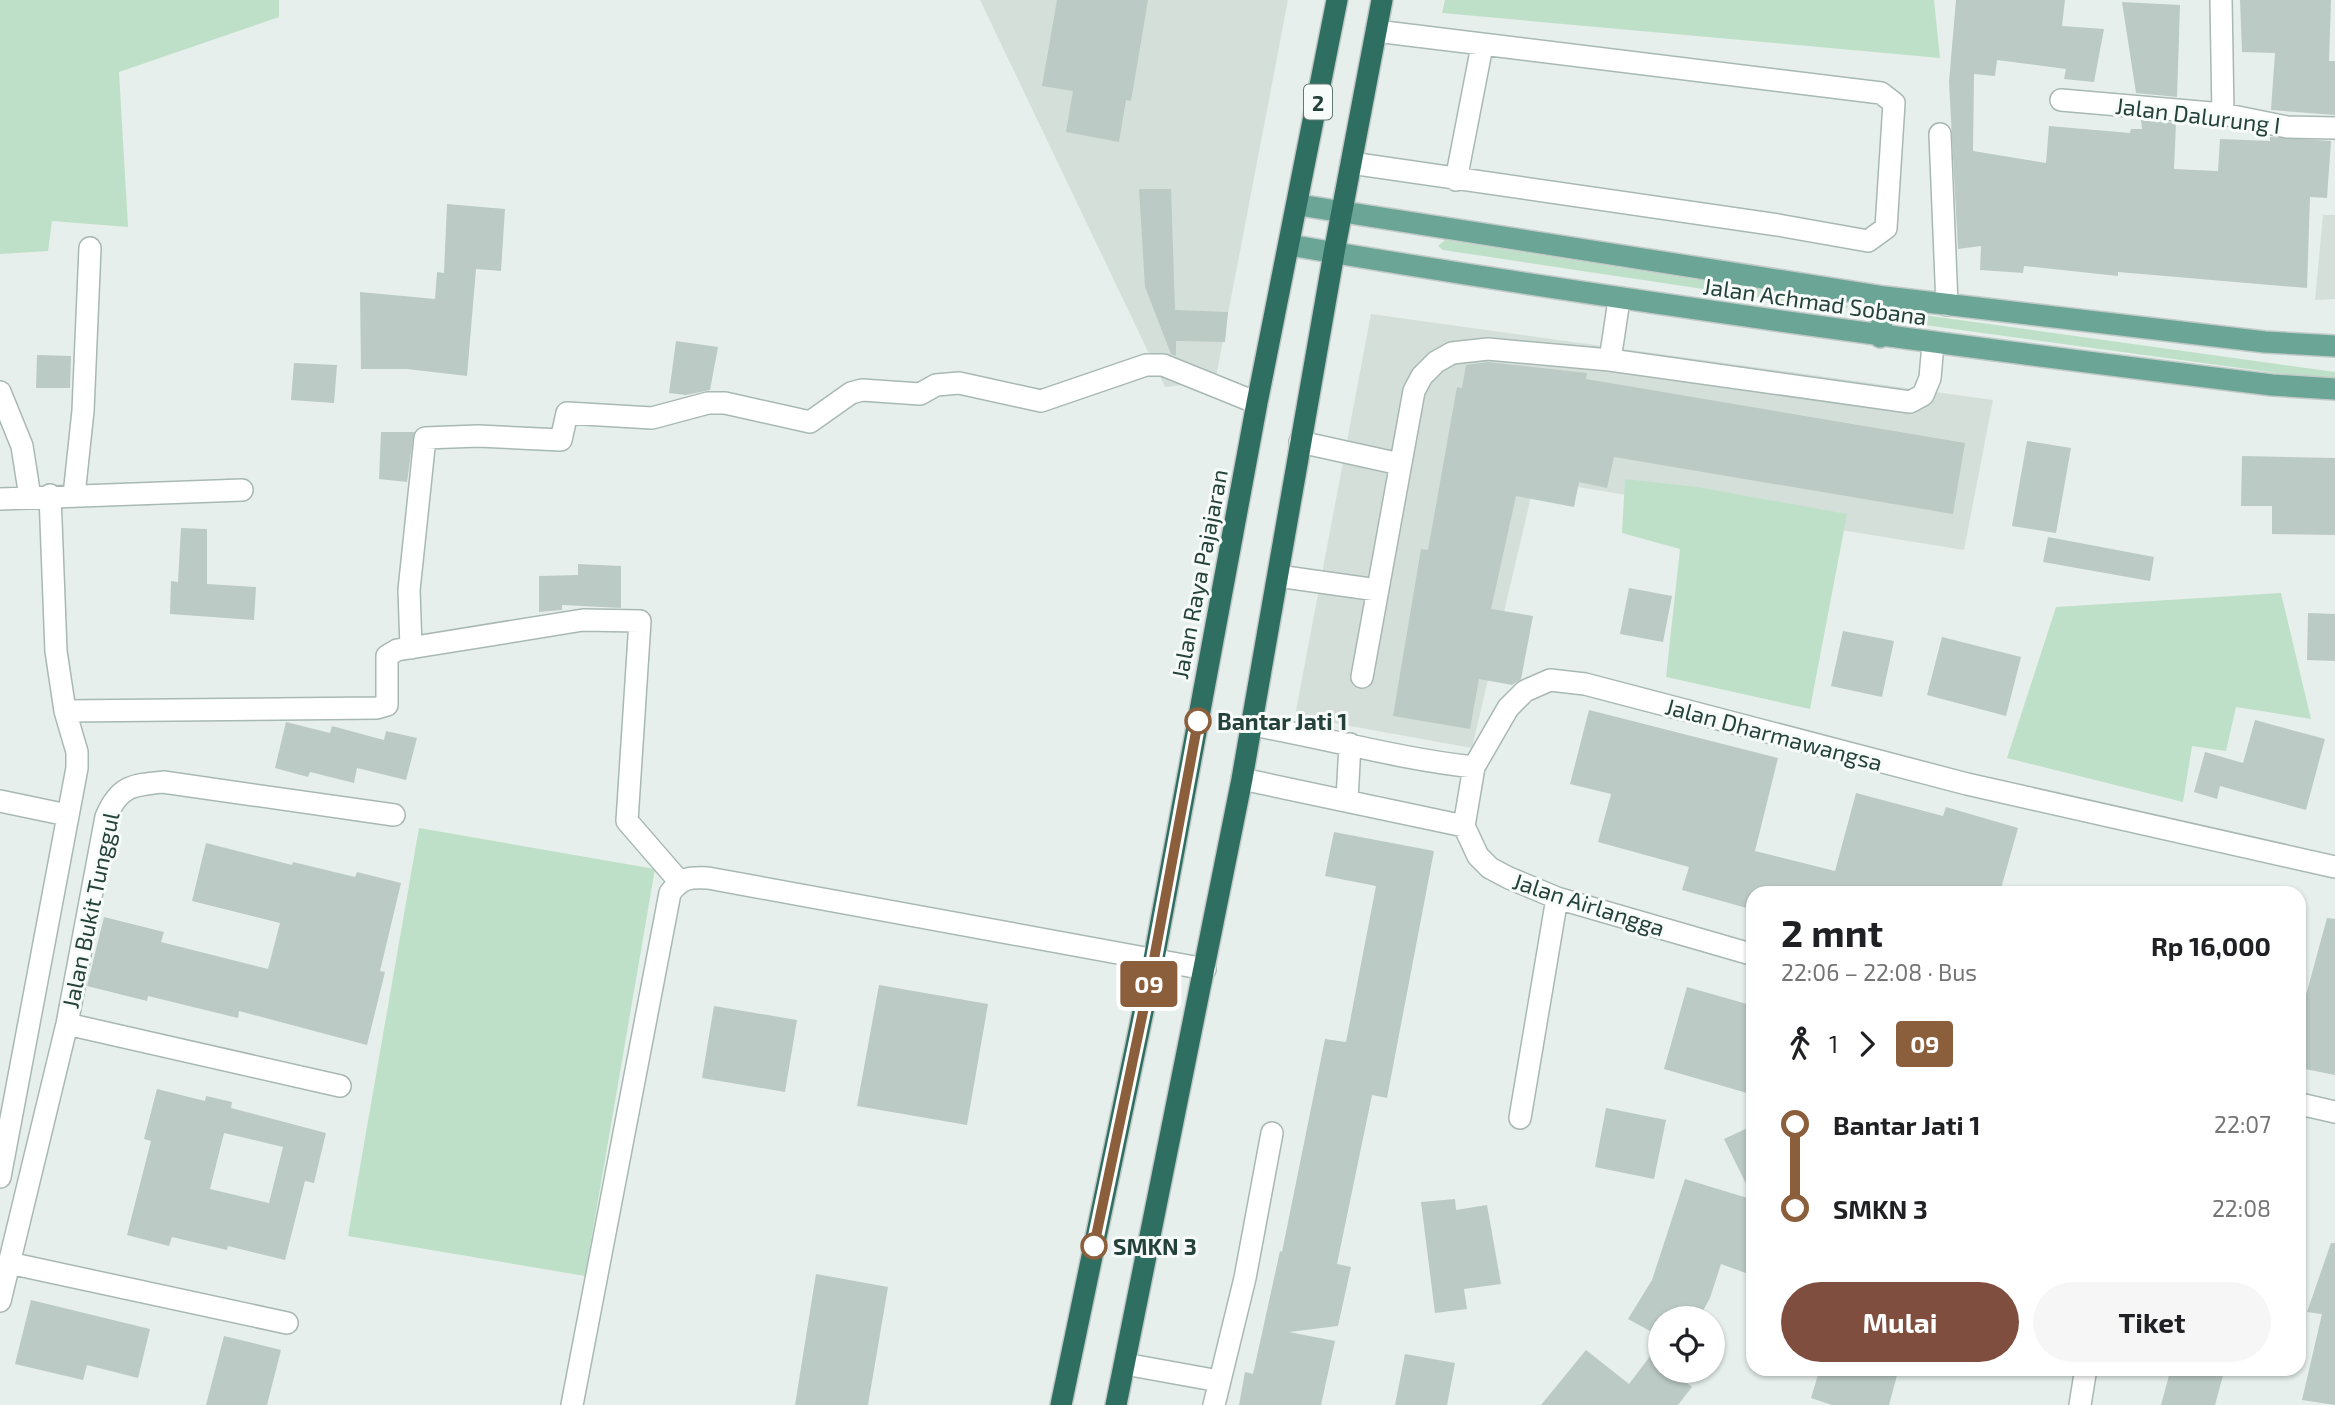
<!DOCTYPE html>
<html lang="id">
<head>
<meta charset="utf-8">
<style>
	:root { --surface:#fff; --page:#f6f6f6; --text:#202124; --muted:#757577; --accent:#7f4e3f }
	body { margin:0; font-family:"Exo 2",sans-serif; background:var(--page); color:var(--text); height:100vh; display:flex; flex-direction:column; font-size:26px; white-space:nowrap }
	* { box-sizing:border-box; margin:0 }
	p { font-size:23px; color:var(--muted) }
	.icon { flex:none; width:38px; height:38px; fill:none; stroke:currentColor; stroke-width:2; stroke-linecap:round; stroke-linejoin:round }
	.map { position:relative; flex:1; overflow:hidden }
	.panel { position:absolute; left:1746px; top:886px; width:560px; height:490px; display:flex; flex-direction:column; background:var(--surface); border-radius:21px; box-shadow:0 2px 5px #0004 }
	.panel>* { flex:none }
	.badge { padding:0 14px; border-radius:5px; font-size:24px; line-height:46px }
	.controls { position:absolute; left:1648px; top:1306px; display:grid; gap:14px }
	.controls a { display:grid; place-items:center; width:77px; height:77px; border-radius:50%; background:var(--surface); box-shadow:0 2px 5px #0004; font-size:35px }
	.map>.badge { position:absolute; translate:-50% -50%; box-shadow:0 0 0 4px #fff }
	.legs { display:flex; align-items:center; gap:10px; height:77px; padding:0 35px; font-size:23px }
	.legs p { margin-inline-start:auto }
	.head { display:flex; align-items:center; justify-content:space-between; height:119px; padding:0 35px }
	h1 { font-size:38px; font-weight:700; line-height:52px }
	.button { display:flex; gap:14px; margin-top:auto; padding:14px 35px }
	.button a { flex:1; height:80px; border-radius:42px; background:var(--accent); color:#fff; font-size:28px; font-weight:700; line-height:80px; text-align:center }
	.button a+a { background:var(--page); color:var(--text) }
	ul { padding:0 35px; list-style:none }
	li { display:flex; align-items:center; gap:24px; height:84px; font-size:26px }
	li i { display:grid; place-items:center; width:10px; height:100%; margin:0 9px; background:currentColor }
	li i::after { content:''; width:18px; height:18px; margin:-9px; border:5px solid; border-radius:50%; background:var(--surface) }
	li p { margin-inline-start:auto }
	li:first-child i { background:linear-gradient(#0000 50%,currentColor 0) }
	li:last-child i { background:linear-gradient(currentColor 50%,#0000 0) }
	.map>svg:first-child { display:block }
</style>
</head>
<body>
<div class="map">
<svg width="2335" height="1405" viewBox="0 0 2335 1405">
	<rect width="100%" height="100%" fill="#e6efeb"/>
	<path fill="#d4dfda" d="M 980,0 L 1288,0 L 1215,382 L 1165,387 Z
		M 2323,215 L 2335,215 L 2335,299 L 2315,300 Z
		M 1371,314 L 1993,400 L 1964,550 L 1535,480 L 1472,748 L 1295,716 Z"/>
	<path fill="#bfe0c8" d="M 0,0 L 279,0 L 279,17 L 119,72 L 128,227 L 52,221 L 48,251 L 0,254 Z
		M 1445,0 L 1934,0 L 1940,58 L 1442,13 Z
		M 1445,240 L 1845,303 L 1848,307 L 1843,310 L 1443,250 L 1438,246 Z
		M 1916,314 L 2335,372 L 2335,381 L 1917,324 L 1912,319 Z
		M 1625,479 L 1697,487 L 1847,514 L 1810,709 L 1666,677 L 1680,549 L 1622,533 Z
		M 2281,593 L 2311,719 L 2236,707 L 2226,751 L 2192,746 L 2183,802 L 2007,758 L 2056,607 Z
		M 419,828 L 655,869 L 585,1276 L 348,1236 Z"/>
	<path fill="#bbcac4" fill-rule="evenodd" d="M 1057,0 L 1148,0 L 1131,101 L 1126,100 L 1119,142 L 1066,132 L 1073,91 L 1042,86 Z
		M 1956,0 L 2065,0 L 2062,26 L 2104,29 L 2094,82 L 2064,79 L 2066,69 L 1997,60 L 1995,76 L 1974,74 L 1973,151 L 2046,163 L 2049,126 L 2130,133 L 2131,129 L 2142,129 L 2141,120 L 2176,123 L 2174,169 L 2218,171 L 2220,139 L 2270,141 L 2270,137 L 2331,141 L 2327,198 L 2310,197 L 2307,288 L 2118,272 L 2118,276 L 2024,266 L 2023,273 L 1980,270 L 1981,246 L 1958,249 L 1949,82 Z
		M 2240,0 L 2331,0 L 2329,61 L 2335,61 L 2335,115 L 2271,110 L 2275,53 L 2242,52 Z
		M 2122,2 L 2180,5 L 2177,97 L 2136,93 Z
		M 1139,189 L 1171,189 L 1175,310 L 1228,312 L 1225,342 L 1176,341 L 1176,356 L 1171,354 L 1145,287 Z
		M 447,204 L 505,209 L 501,271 L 476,269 L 467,376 L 407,369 L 361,369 L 360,292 L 435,299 L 437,272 L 444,273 Z
		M 676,341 L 718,347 L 710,390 L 686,395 L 669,393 Z
		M 37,355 L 71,356 L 70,388 L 36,388 Z
		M 1488,362 L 1587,373 L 1586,379 L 1965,443 L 1953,514 L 1614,457 L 1607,488 L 1579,482 L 1574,507 L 1516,496 L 1491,609 L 1533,616 L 1521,679 L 1512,685 L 1479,679 L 1470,729 L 1393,716 L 1421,549 L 1428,550 L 1457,387 L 1462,388 L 1466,365 Z
		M 294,363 L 337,365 L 334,403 L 291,400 Z
		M 381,432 L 414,432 L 407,482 L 379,479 Z
		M 2027,441 L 2071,448 L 2056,533 L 2012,526 Z
		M 2242,456 L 2335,458 L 2335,535 L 2272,534 L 2272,506 L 2241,506 Z
		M 181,528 L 207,529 L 207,584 L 256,587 L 254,620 L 170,614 L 171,581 L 178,582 Z
		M 2048,537 L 2154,557 L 2150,581 L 2043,562 Z
		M 578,564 L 621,566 L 621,608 L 562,605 L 562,610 L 539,612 L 539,576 L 578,575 Z
		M 1629,588 L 1672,596 L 1663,642 L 1620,634 Z
		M 2308,613 L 2335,614 L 2335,661 L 2307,660 Z
		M 1843,631 L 1894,641 L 1882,697 L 1831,686 Z
		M 1942,637 L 2021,657 L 2006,716 L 1927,695 Z
		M 1589,710 L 1778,758 L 1755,851 L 1835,871 L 1856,793 L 1943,816 L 1946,807 L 2018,828 L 2000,892 L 1754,892 L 1754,910 L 1682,890 L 1689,867 L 1598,842 L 1611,794 L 1570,784 Z
		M 2255,720 L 2325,739 L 2306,810 L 2220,786 L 2217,799 L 2194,792 L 2205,752 L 2243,763 Z
		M 286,722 L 330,733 L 332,726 L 384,740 L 386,731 L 417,738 L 406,780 L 357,768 L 354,783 L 310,772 L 308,777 L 275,768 Z
		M 1334,832 L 1434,851 L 1387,1098 L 1372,1095 L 1337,1264 L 1351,1267 L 1338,1326 L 1289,1332 L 1335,1341 L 1321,1405 L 1239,1405 L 1245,1372 L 1253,1374 L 1280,1251 L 1282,1252 L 1325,1039 L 1346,1042 L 1376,886 L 1325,876 Z
		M 206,843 L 292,865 L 293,862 L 355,877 L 357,872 L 401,883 L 380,971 L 385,972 L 367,1045 L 239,1011 L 238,1018 L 148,996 L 147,1001 L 87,986 L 104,917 L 164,932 L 161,942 L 268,969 L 280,923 L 192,901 Z
		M 2327,918 L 2335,919 L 2335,1075 L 2300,1068 L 2300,993 L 2306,995 Z
		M 879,985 L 988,1004 L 967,1125 L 857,1106 Z
		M 1687,987 L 1754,1006 L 1754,1095 L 1664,1069 Z
		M 714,1006 L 797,1020 L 785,1092 L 702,1078 Z
		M 157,1089 L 205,1101 L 206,1096 L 232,1102 L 231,1108 L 326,1133 L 314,1183 L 305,1181 L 285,1260 L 228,1246 L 227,1250 L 172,1237 L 169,1246 L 127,1235 L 151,1141 L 144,1139 ZM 224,1133 L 283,1147 L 269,1203 L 210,1189 Z
		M 1606,1108 L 1666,1120 L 1654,1179 L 1595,1167 Z
		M 1754,1125 L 1754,1200 L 1724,1139 Z
		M 1685,1179 L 1754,1200 L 1754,1276 L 1721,1264 L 1710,1298 L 1699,1318 L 1661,1318 L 1661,1337 L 1628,1319 L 1652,1280 Z
		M 1455,1199 L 1456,1210 L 1487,1205 L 1501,1284 L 1464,1289 L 1467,1309 L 1435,1313 L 1421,1202 Z
		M 2331,1243 L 2335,1243 L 2335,1405 L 2302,1400 L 2322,1314 L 2307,1312 Z
		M 816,1274 L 888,1287 L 868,1405 L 795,1405 Z
		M 31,1300 L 150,1329 L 138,1378 L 87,1365 L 83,1380 L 15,1364 Z
		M 224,1336 L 281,1350 L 267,1405 L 206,1405 Z
		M 1586,1350 L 1629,1384 L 1651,1355 L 1661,1362 L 1661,1370 L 1671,1370 L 1692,1387 L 1678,1405 L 1541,1405 Z
		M 1405,1354 L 1455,1363 L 1447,1405 L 1395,1405 Z
		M 1820,1368 L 1899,1368 L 1889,1405 L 1832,1405 L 1811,1398 Z
		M 2171,1368 L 2225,1368 L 2215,1405 L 2161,1405 Z"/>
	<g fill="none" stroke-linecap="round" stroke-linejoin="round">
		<g stroke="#a8b8b2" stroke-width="24">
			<path id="minor" d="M 2221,0 L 2223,114
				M 2061,100 L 2223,114 L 2287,127 L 2335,128
				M 1940,134 L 1947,305
				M 1351,163 L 1778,225 L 1868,241 L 1886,228 L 1894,103 L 1881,93 L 1376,31
				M 1456,180 L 1482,46
				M 1610,360 L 1619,300
				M 0,392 L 22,446 L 30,497
				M 1300,442 L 1400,464
				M 74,495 L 83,411 L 90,248
				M 0,499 L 242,490
				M 1278,576 L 1377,590
				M 411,648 L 409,590 L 425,438 L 478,436 L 561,440 L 567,413 L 652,418 L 708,403 L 725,403 L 810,422 L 851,393 L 862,390 L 920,394 L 936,385 L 959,383 L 1041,401 L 1146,365 L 1163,365 L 1257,403
				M 1362,677 L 1414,391 L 1422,376 L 1436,362 L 1452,353 L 1488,349 L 1610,360 L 1910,402 L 1923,395 L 1930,378 L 1933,344
				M 65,711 L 377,708 L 387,705 L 387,656 L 397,650 L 583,620 L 640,621 L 627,821 L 679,881
				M 1252,725 C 1326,738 1399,759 1474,767
				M 1242,779 L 1464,826
				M 1347,800 L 1350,744
				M 0,801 L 67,815
				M 1464,826 L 1474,767 L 1508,708 L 1525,691 L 1550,680 L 1585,684 L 1967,784 L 2335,867
				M 1464,826 L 1478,856 L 1490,868 L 1509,878 L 1557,898 L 1754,955
				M 67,1024 L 340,1086
				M 2300,1104 L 2335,1112
				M 1520,1118 L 1557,898
				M 0,1177 L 77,768 L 77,752 L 65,711 L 56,651 L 50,495
				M 9,1263 L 287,1323
				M 0,1301 L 67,1024 L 106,817 C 119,786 132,785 163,782 L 394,815
				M 1125,1364 L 1219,1381
				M 572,1405 L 670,893 C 681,878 689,877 708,878 L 1205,969
				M 1214,1405 L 1245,1278 L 1272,1133
				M 2080,1405 L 2086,1368"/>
		</g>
		<g stroke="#c2cac8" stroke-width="24">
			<path id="major" d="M 1299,205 L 1885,297 L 2265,342 L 2335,346
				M 1289,245 C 1616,301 1943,345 2272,385 L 2335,389
				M 1880,337 L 1885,297"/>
		</g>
		<g stroke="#c2cac8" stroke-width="24">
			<path id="highway" d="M 1061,1405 L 1154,959 L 1257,403 L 1337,0
				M 1116,1405 L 1242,779 L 1334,253 L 1382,0"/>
		</g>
		<use href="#minor" stroke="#fff" stroke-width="21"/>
		<use href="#major" stroke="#6aa596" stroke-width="21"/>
		<use href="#highway" stroke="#2f6f62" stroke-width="21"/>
	</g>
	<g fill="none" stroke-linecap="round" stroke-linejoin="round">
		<g stroke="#fff" stroke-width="16">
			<path id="line-1" d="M 1094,1246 L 1154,959 L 1198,721"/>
		</g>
		<use href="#line-1" stroke="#8b5e3c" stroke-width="10"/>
	</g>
	<g fill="#fff" stroke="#8b5e3c" stroke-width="3.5">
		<circle cx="1198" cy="721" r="12"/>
		<circle cx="1094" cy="1246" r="12"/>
	</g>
	<g text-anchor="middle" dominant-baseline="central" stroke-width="6" stroke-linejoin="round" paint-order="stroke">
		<rect fill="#f7fbf9" stroke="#637a73" stroke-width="2" x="1304" y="84.5" width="28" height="35" rx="5"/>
		<g font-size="21" font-weight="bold" fill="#24423a">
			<text x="1318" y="102">2</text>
		</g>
		<g font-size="23" fill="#24423a" stroke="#f7fbf9">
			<text transform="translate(2198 115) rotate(7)">Jalan Dalurung I</text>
			<text transform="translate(1815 301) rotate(8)">Jalan Achmad Sobana</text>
			<text transform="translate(1199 574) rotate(-79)">Jalan Raya Pajajaran</text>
			<text transform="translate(1774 734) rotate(15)">Jalan Dharmawangsa</text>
			<text transform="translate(1589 904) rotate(18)">Jalan Airlangga</text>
			<text transform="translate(90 910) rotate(-78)">Jalan Bukit Tunggul</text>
		</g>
		<g font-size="23" font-weight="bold" fill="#24423a" stroke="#f7fbf9" text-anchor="start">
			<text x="1217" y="721">Bantar Jati 1</text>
			<text x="1113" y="1246">SMKN 3</text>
		</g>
	</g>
</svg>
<div class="controls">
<a><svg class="icon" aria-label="locate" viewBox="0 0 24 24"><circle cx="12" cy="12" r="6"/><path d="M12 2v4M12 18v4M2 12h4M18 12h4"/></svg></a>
</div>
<b class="badge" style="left:1149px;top:984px;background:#8b5e3c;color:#fff">09</b>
<section class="panel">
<div class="head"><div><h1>2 mnt</h1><p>22:06 – 22:08 · Bus</p></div><b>Rp 16,000</b></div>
<div class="legs"><svg class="icon" aria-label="walk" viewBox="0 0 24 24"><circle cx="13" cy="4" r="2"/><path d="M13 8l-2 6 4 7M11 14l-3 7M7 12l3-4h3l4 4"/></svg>1<svg class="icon" aria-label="forward" viewBox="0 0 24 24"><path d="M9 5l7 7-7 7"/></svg><b class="badge" style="background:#8b5e3c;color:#fff">09</b></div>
<ul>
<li><i style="color:#8b5e3c"></i><b>Bantar Jati 1</b><p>22:07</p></li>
<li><i style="color:#8b5e3c"></i><b>SMKN 3</b><p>22:08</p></li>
</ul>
<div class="button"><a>Mulai</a><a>Tiket</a></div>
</section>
</div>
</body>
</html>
